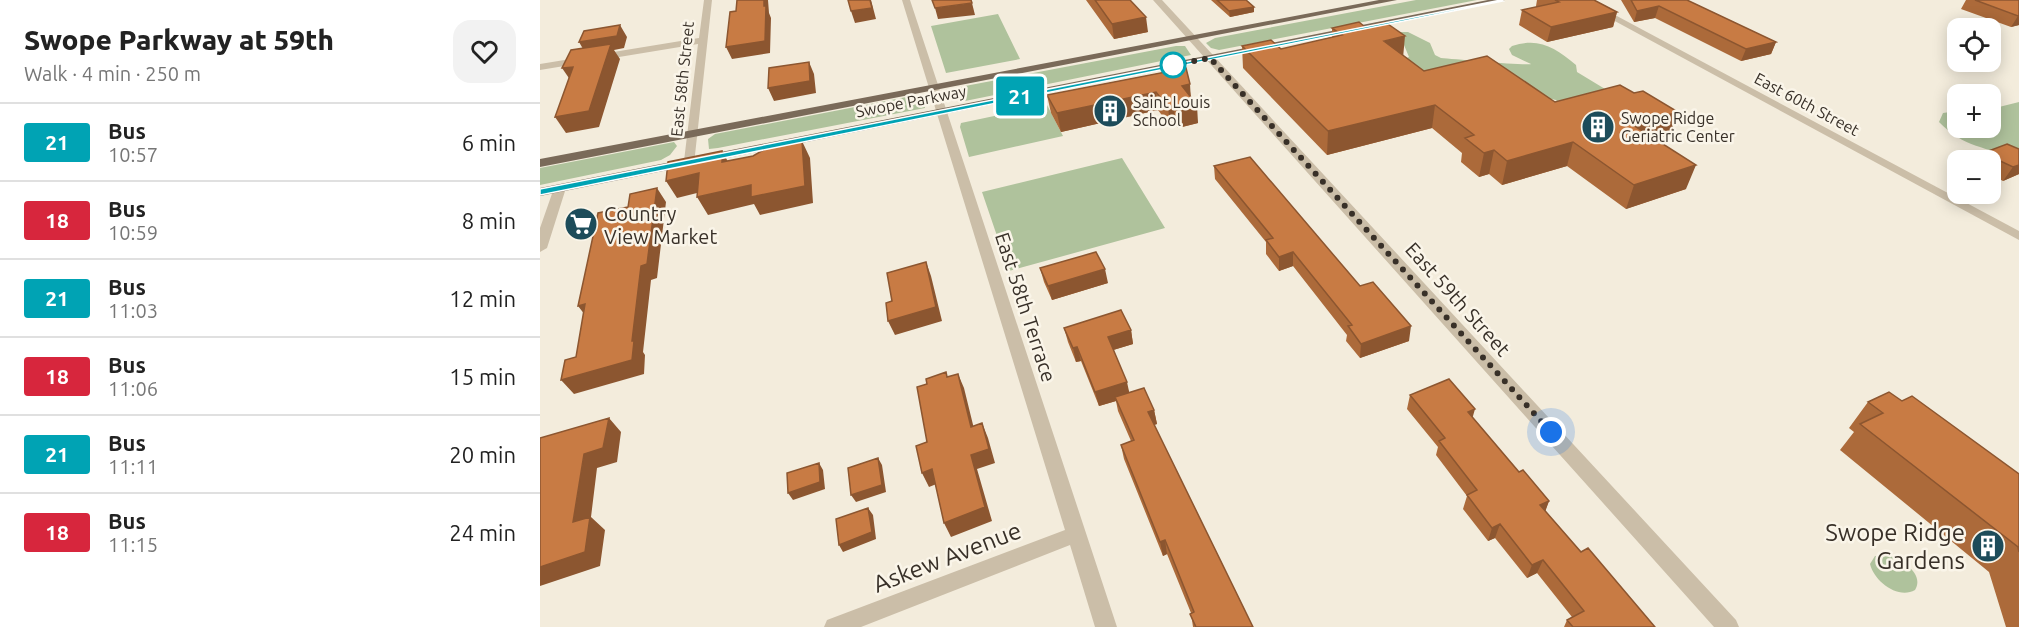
<!DOCTYPE html>
<html lang="en">
<head>
<meta charset="utf-8">
<style>
	:root { --surface:#fff; --page:#f2f2f2; --text:#222; --muted:#767676; --line:#e0e0e0 }
	body { margin:0; font-family:Ubuntu,sans-serif; background:var(--page); color:var(--text); height:100vh; display:flex; flex-direction:column; font-size:22px; white-space:nowrap }
	* { box-sizing:border-box; margin:0 }
	p { font-size:20px; color:var(--muted) }
	.icon { flex:none; width:33px; height:33px; fill:none; stroke:currentColor; stroke-width:2; stroke-linecap:round; stroke-linejoin:round }
	.map { position:relative; flex:1; overflow:hidden }
	.details { display:flex; flex-direction:column; background:var(--surface); width:540px }
	.details>* { flex:none }
	.badge { padding:0 12px; border-radius:4px; font-size:21px; line-height:39px }
	.buttons { position:absolute; left:1407px; top:18px; display:grid; gap:12px }
	.buttons a { display:grid; place-items:center; width:54px; height:54px; border-radius:12px; background:var(--surface); box-shadow:0 3px 15px #0003; font-size:30px }
	.you { position:absolute; width:30px; height:30px; margin:-15px; border:4px solid #fff; border-radius:50%; background:#1a73e8; box-shadow:0 0 0 9px #1a73e833 }
	.map>.badge { position:absolute; translate:-50% -50%; box-shadow:0 0 0 3px #fff }
	.round { display:grid; place-items:center; flex:none; width:63px; height:63px; border-radius:18px; background:var(--page) }
	.summary { display:flex; align-items:center; justify-content:space-between; height:102px; padding:0 24px }
	h1 { font-size:28px; font-weight:800; line-height:45px }
	ul { padding:0; list-style:none }
	li { display:flex; align-items:center; gap:18px; height:78px; padding:0 24px; border-top:2px solid var(--line) }
	li div { flex:1 }
	li b { display:block; font-size:22px }
	li em { font-style:normal }
	li .badge { min-width:66px; font-weight:700; text-align:center }
	main { display:flex; flex:1; min-height:0 }
	.map>svg:first-child { display:block }
</style>
</head>
<body>
<main>
<section class="details">
<div class="summary"><div><h1>Swope Parkway at 59th</h1><p>Walk · 4 min · 250 m</p></div><a class="round"><svg class="icon" aria-label="heart" viewBox="0 0 24 24"><path d="M12 20l-8-8c-3-5 5-10 8-4 3-6 11-1 8 4z"/></svg></a></div>
<ul>
<li><span class="badge" style="background:#00a3b4;color:#fff">21</span><div><b>Bus</b><p>10:57</p></div><em>6 min</em></li>
<li><span class="badge" style="background:#d7263d;color:#fff">18</span><div><b>Bus</b><p>10:59</p></div><em>8 min</em></li>
<li><span class="badge" style="background:#00a3b4;color:#fff">21</span><div><b>Bus</b><p>11:03</p></div><em>12 min</em></li>
<li><span class="badge" style="background:#d7263d;color:#fff">18</span><div><b>Bus</b><p>11:06</p></div><em>15 min</em></li>
<li><span class="badge" style="background:#00a3b4;color:#fff">21</span><div><b>Bus</b><p>11:11</p></div><em>20 min</em></li>
<li><span class="badge" style="background:#d7263d;color:#fff">18</span><div><b>Bus</b><p>11:15</p></div><em>24 min</em></li>
</ul>
</section>
<div class="map">
<svg width="1479" height="627" viewBox="0 0 1479 627">
	<rect width="100%" height="100%" fill="#f3ecdc"/>
	<path fill="#afc29c" d="M 876,0 L 937,0 L 679,50 L 671,48 L 666,43 L 675,38 Z
		M 458,14 L 480,59 L 406,73 L 391,26 Z
		M 860,32 L 868,32 L 890,43 L 895,55 L 901,58 C 914,59 986,66 991,64 L 972,55 L 969,49 L 972,46 C 1000,37 1015,48 1036,65 L 1037,72 L 1070,92 L 1022,106 L 1016,100 L 852,65 L 869,57 L 864,45 L 852,35 Z
		M 636,46 L 645,46 L 651,55 L 425,101 L 415,98 L 414,91 L 425,86 Z
		M 377,95 L 384,97 L 385,108 L 178,148 L 169,149 L 168,139 L 175,134 Z
		M 1479,102 L 1479,159 C 1446,147 1424,148 1399,122 L 1403,113 L 1417,111 L 1418,128 L 1450,128 L 1451,109 Z
		M 507,105 L 523,136 L 429,157 L 420,127 L 421,123 Z
		M 134,142 L 137,146 L 130,155 L 121,160 L 0,185 L 0,168 Z
		M 582,158 L 625,228 L 469,271 L 442,192 Z
		M 1348,555 C 1361,560 1385,573 1375,590 C 1358,600 1334,581 1330,564 L 1335,556 Z"/>
	<g fill="none" stroke-linecap="round" stroke-linejoin="round">
		<path fill="#cbbea8" fill-rule="evenodd" d="M 164,0 L 172,0 L 154,164 L 146,164 L 144,161 L 158,44 L 0,70 L 0,64 L 159,38 Z
			M 362,0 L 370,0 L 577,627 L 555,627 L 530,545 L 321,627 L 284,627 L 287,620 L 525,530 Z
			M 613,0 L 622,0 L 1196,620 L 1199,627 L 1174,627 Z
			M 1036,0 L 1047,0 L 1479,231 L 1479,240 Z
			M 20,184 L 26,188 L 7,248 L 0,252 L 0,228 L 14,188 Z"/>
		<path fill="#7a6a59" fill-rule="evenodd" d="M 839,0 L 857,0 L 0,167 L 0,159 Z
			M 948,0 L 965,0 L 0,196 L 0,188 Z"/>
	</g>
	<path fill="#ac6a3a" d="M 546,0 L 590,0 L 608,32 L 574,39 Z
		M 671,0 L 706,0 L 714,7 L 714,12 L 690,17 Z
		M 997,0 L 1054,0 L 1077,12 L 1073,27 L 1007,42 L 979,25 L 982,10 L 997,7 L 996,6 Z
		M 1081,0 L 1147,0 L 1236,42 L 1231,54 L 1201,61 L 1115,18 L 1094,22 Z
		M 1426,0 L 1479,0 L 1479,25 L 1471,27 L 1421,9 Z
		M 792,28 L 863,55 L 884,71 L 1015,102 L 1094,93 L 1138,112 L 1130,135 L 1115,139 L 1146,189 L 1086,209 L 1027,166 L 962,185 L 949,174 L 939,177 L 921,162 L 922,153 L 892,128 L 787,155 L 703,68 L 702,46 L 741,49 L 792,38 Z
		M 646,68 L 651,97 L 658,123 L 638,128 L 635,125 L 630,126 L 618,110 L 521,132 L 511,113 L 507,95 Z
		M 1479,149 L 1479,174 L 1463,181 L 1450,174 L 1450,160 L 1438,160 L 1443,153 Z
		M 674,166 L 820,286 L 869,341 L 820,358 L 806,341 L 807,335 L 753,266 L 739,271 L 726,254 L 726,242 L 675,179 Z
		M 500,268 L 568,283 L 512,300 L 504,282 Z
		M 524,328 L 591,330 L 593,344 L 573,350 L 589,392 L 614,410 L 617,424 L 614,425 L 713,627 L 653,627 L 651,613 L 627,554 L 623,556 L 584,459 L 581,445 L 591,441 L 578,411 L 576,401 L 559,406 L 541,361 L 536,362 L 528,342 Z
		M 870,395 L 933,418 L 979,472 L 1009,501 L 1005,511 L 1041,552 L 1115,627 L 1024,627 L 1027,620 L 1032,617 L 997,573 L 987,578 L 955,538 L 948,541 L 923,509 L 927,496 L 896,455 L 898,447 L 867,409 Z
		M 1362,401 L 1479,474 L 1479,627 L 1466,627 L 1449,572 L 1300,450 L 1314,432 L 1309,428 L 1328,402 Z"/>
	<path fill="#8c5630" d="M 224,0 L 228,0 L 229,13 L 231,18 L 230,53 L 192,59 L 186,47 L 224,6 Z
		M 330,0 L 331,0 L 336,19 L 315,23 L 311,11 Z
		M 432,3 L 435,15 L 398,19 L 395,8 Z
		M 1119,6 L 1115,18 L 1094,22 L 1097,11 Z
		M 714,7 L 714,12 L 690,17 L 689,11 Z
		M 1077,12 L 1073,27 L 1007,42 L 1011,27 Z
		M 1479,15 L 1479,25 L 1471,27 L 1478,16 Z
		M 606,17 L 608,32 L 574,39 L 572,24 Z
		M 80,25 L 87,37 L 84,48 L 74,50 L 80,59 L 59,127 L 26,133 L 15,117 L 46,54 L 39,42 Z
		M 865,36 L 863,58 L 844,41 Z
		M 1236,42 L 1231,54 L 1201,61 L 1206,49 Z
		M 269,62 L 274,74 L 276,93 L 234,101 L 228,88 Z
		M 33,67 L 33,84 L 22,68 Z
		M 650,84 L 651,102 L 642,86 Z
		M 616,92 L 618,110 L 521,132 L 517,113 Z
		M 657,105 L 658,123 L 638,128 L 636,110 Z
		M 895,105 L 892,128 L 787,155 L 788,131 Z
		M 634,106 L 635,125 L 630,126 L 628,107 Z
		M 1138,112 L 1130,135 L 1085,148 L 1093,125 Z
		M 262,141 L 270,158 L 273,203 L 220,215 L 214,204 L 168,215 L 157,197 L 211,185 Z
		M 1033,142 L 1027,166 L 962,185 L 967,161 Z
		M 954,150 L 949,174 L 939,177 L 944,153 Z
		M 182,151 L 191,167 L 182,162 Z
		M 1156,165 L 1146,189 L 1086,209 L 1094,185 Z
		M 1479,165 L 1479,174 L 1463,181 L 1473,167 Z
		M 159,173 L 169,190 L 137,198 L 126,181 Z
		M 117,188 L 126,202 L 117,278 L 111,280 L 103,352 L 105,355 L 104,374 L 34,394 L 21,380 L 101,266 Z
		M 753,252 L 753,266 L 739,271 L 739,257 Z
		M 386,262 L 391,276 L 402,321 L 355,335 L 348,321 Z
		M 565,269 L 568,283 L 512,300 L 508,286 Z
		M 45,304 L 49,320 L 38,306 Z
		M 871,326 L 869,341 L 820,358 L 821,344 Z
		M 591,330 L 593,344 L 570,351 L 568,337 Z
		M 537,347 L 541,361 L 536,362 L 533,348 Z
		M 418,374 L 424,388 L 437,441 L 431,427 Z
		M 587,382 L 590,396 L 575,397 L 576,401 L 559,406 L 555,392 Z
		M 935,409 L 931,423 L 928,412 Z
		M 614,410 L 617,424 L 610,426 L 608,412 Z
		M 69,418 L 81,432 L 77,462 L 57,468 L 51,517 L 65,530 L 60,566 L 0,586 L 0,567 L 33,522 L 44,454 Z
		M 442,423 L 448,438 L 455,463 L 437,469 L 452,521 L 411,537 L 404,523 L 431,455 Z
		M 338,458 L 342,465 L 346,492 L 316,502 L 311,495 Z
		M 279,463 L 283,470 L 285,489 L 253,500 L 248,493 Z
		M 392,469 L 399,483 L 389,487 L 382,473 Z
		M 1009,501 L 1004,515 L 1000,505 Z
		M 328,508 L 333,515 L 336,539 L 303,552 L 299,545 Z
		M 960,524 L 955,538 L 948,541 L 952,528 Z
		M 625,540 L 627,554 L 623,556 L 620,542 Z
		M 1003,560 L 997,573 L 987,578 L 992,565 Z"/>
	<path fill="#c87b44" stroke="#8c5630" stroke-width="1.5" d="M 197,0 L 224,0 L 224,6 L 226,6 L 225,41 L 186,47 L 190,12 L 196,11 Z
		M 308,0 L 330,0 L 332,8 L 311,11 Z
		M 392,0 L 431,0 L 432,3 L 395,8 Z
		M 555,0 L 590,0 L 606,17 L 572,24 Z
		M 677,0 L 706,0 L 714,7 L 689,11 Z
		M 1015,0 L 1054,0 L 1077,12 L 1011,27 L 982,10 L 1019,2 Z
		M 1091,0 L 1147,0 L 1236,42 L 1206,49 L 1119,6 L 1097,11 Z
		M 1435,0 L 1479,0 L 1479,15 L 1478,16 Z
		M 819,22 L 825,27 L 845,22 L 865,36 L 844,41 L 884,71 L 947,56 L 1015,102 L 1080,85 L 1094,93 L 1103,91 L 1138,112 L 1093,125 L 1156,165 L 1094,185 L 1033,142 L 967,161 L 954,150 L 944,153 L 925,138 L 934,135 L 895,105 L 788,131 L 702,46 L 731,40 L 741,49 L 802,35 L 792,28 Z
		M 80,25 L 77,36 L 39,42 L 44,31 Z
		M 71,44 L 49,111 L 15,117 L 33,67 L 22,68 L 31,50 Z
		M 269,62 L 270,81 L 228,88 L 229,68 Z
		M 646,68 L 650,84 L 642,86 L 657,105 L 636,110 L 634,106 L 628,107 L 616,92 L 517,113 L 507,95 Z
		M 262,141 L 265,186 L 211,197 L 211,185 L 157,197 L 159,173 L 126,181 L 128,162 L 182,151 L 182,162 L 213,156 L 227,148 Z
		M 1467,144 L 1479,149 L 1479,165 L 1473,167 L 1443,153 Z
		M 710,157 L 820,286 L 833,282 L 871,326 L 821,344 L 808,326 L 812,325 L 753,252 L 739,257 L 726,240 L 733,238 L 674,166 Z
		M 117,188 L 107,264 L 101,266 L 92,341 L 94,341 L 92,360 L 21,380 L 25,360 L 36,357 L 45,304 L 38,306 L 58,213 L 88,207 L 90,194 Z
		M 556,252 L 565,269 L 508,286 L 500,268 Z
		M 386,262 L 396,307 L 348,321 L 346,303 L 352,301 L 347,273 Z
		M 581,310 L 591,330 L 568,337 L 587,382 L 555,392 L 537,347 L 533,348 L 524,328 Z
		M 406,372 L 407,377 L 418,374 L 431,427 L 442,423 L 449,449 L 431,455 L 445,507 L 404,523 L 392,469 L 382,473 L 376,446 L 387,442 L 377,387 L 387,384 L 386,379 Z
		M 909,379 L 935,409 L 928,412 L 979,472 L 983,470 L 1009,501 L 1000,505 L 1041,552 L 1048,548 L 1115,627 L 1033,627 L 1027,620 L 1044,611 L 1003,560 L 992,565 L 960,524 L 952,528 L 927,495 L 937,490 L 899,441 L 905,438 L 870,395 Z
		M 604,388 L 614,410 L 608,412 L 713,627 L 656,627 L 650,614 L 654,612 L 625,540 L 620,542 L 581,445 L 594,440 L 575,397 Z
		M 1349,392 L 1362,401 L 1372,396 L 1479,474 L 1479,552 L 1478,547 L 1320,424 L 1343,413 L 1328,402 Z
		M 69,418 L 63,448 L 44,454 L 33,522 L 50,517 L 45,552 L 0,567 L 0,438 Z
		M 338,458 L 342,485 L 311,495 L 308,468 Z
		M 279,463 L 280,482 L 248,493 L 247,473 Z
		M 328,508 L 332,532 L 299,545 L 296,519 Z"/>
	<path fill="#00a3b4" stroke="#fff" stroke-width="1.5" d="M 961,0 L 963,1 L 0,195 L 0,189 Z"/>
	<g fill="none" stroke-linecap="round" stroke-linejoin="round">
		<path stroke="#383028" stroke-width="6" stroke-dasharray="0 10.8" d="M 633,65 L 670,58 L 1011,432"/>
	</g>
	<defs>
		<g id="building-disc" transform="scale(1.725)"><circle r="9.5" fill="#1d4c5a" stroke="#faf5e9"/><path d="M-4-6H4V6H1V3H-1V6H-4ZM-2.5-4.3h1.7v1.8h-1.7ZM.8-4.3h1.7v1.8H.8ZM-2.5-1h1.7V.8h-1.7ZM.8-1h1.7V.8H.8Z" fill="#fff"/></g>
		<g id="supermarket-disc" transform="scale(1.725)"><circle r="9.5" fill="#1d4c5a" stroke="#faf5e9"/><path d="M-6-5.5h2.5l.6 2H6L4.5 2H-2.5L-4.4-4H-6ZM-1.5 3.2a1.3 1.3 0 1 0 .1 0ZM3 3.2a1.3 1.3 0 1 0 .1 0Z" fill="#fff"/></g>
	</defs>
	<g fill-rule="evenodd">
		<use href="#building-disc" x="570" y="111"/>
		<use href="#building-disc" x="1058" y="127"/>
		<use href="#supermarket-disc" x="41" y="224"/>
		<use href="#building-disc" x="1448" y="546"/>
	</g>
	<circle fill="#fff" stroke="#00a3b4" stroke-width="3" cx="633" cy="65" r="12"/>
	<g text-anchor="middle" dominant-baseline="central" stroke-width="5" stroke-linejoin="round" paint-order="stroke">
		<g font-size="16" fill="#383028" stroke="#faf5e9">
			<text transform="translate(142 79) rotate(-84)">East 58th Street</text>
			<text transform="translate(371 101) rotate(-11)">Swope Parkway</text>
			<text transform="translate(1267 104) rotate(28)">East 60th Street</text>
		</g>
		<g font-size="16" fill="#383028" stroke="#faf5e9" text-anchor="start">
			<text x="593" y="102">Saint Louis<tspan x="593" dy="18">School</tspan></text>
			<text x="1081" y="118">Swope Ridge<tspan x="1081" dy="18">Geriatric Center</tspan></text>
		</g>
		<g font-size="20" fill="#383028" stroke="#faf5e9" text-anchor="start">
			<text x="64" y="213">Country<tspan x="64" dy="23">View Market</tspan></text>
		</g>
		<g font-size="20" fill="#383028" stroke="#faf5e9">
			<text transform="translate(918 299) rotate(48)">East 59th Street</text>
			<text transform="translate(486 307) rotate(72)">East 58th Terrace</text>
		</g>
		<g font-size="24" fill="#383028" stroke="#faf5e9" text-anchor="end">
			<text x="1425" y="532">Swope Ridge<tspan x="1425" dy="28">Gardens</tspan></text>
		</g>
		<g font-size="24" fill="#383028" stroke="#faf5e9">
			<text transform="translate(407 557) rotate(-21)">Askew Avenue</text>
		</g>
	</g>
</svg>
<div class="buttons">
<a><svg class="icon" aria-label="locate" viewBox="0 0 24 24"><circle cx="12" cy="12" r="6"/><path d="M12 2v4M12 18v4M2 12h4M18 12h4"/></svg></a>
<a>+</a>
<a>−</a>
</div>
<div class="you" style="left:1011px;top:432px"></div>
<b class="badge" style="left:480px;top:96px;background:#00a3b4;color:#fff">21</b>
</div>
</main>
</body>
</html>
